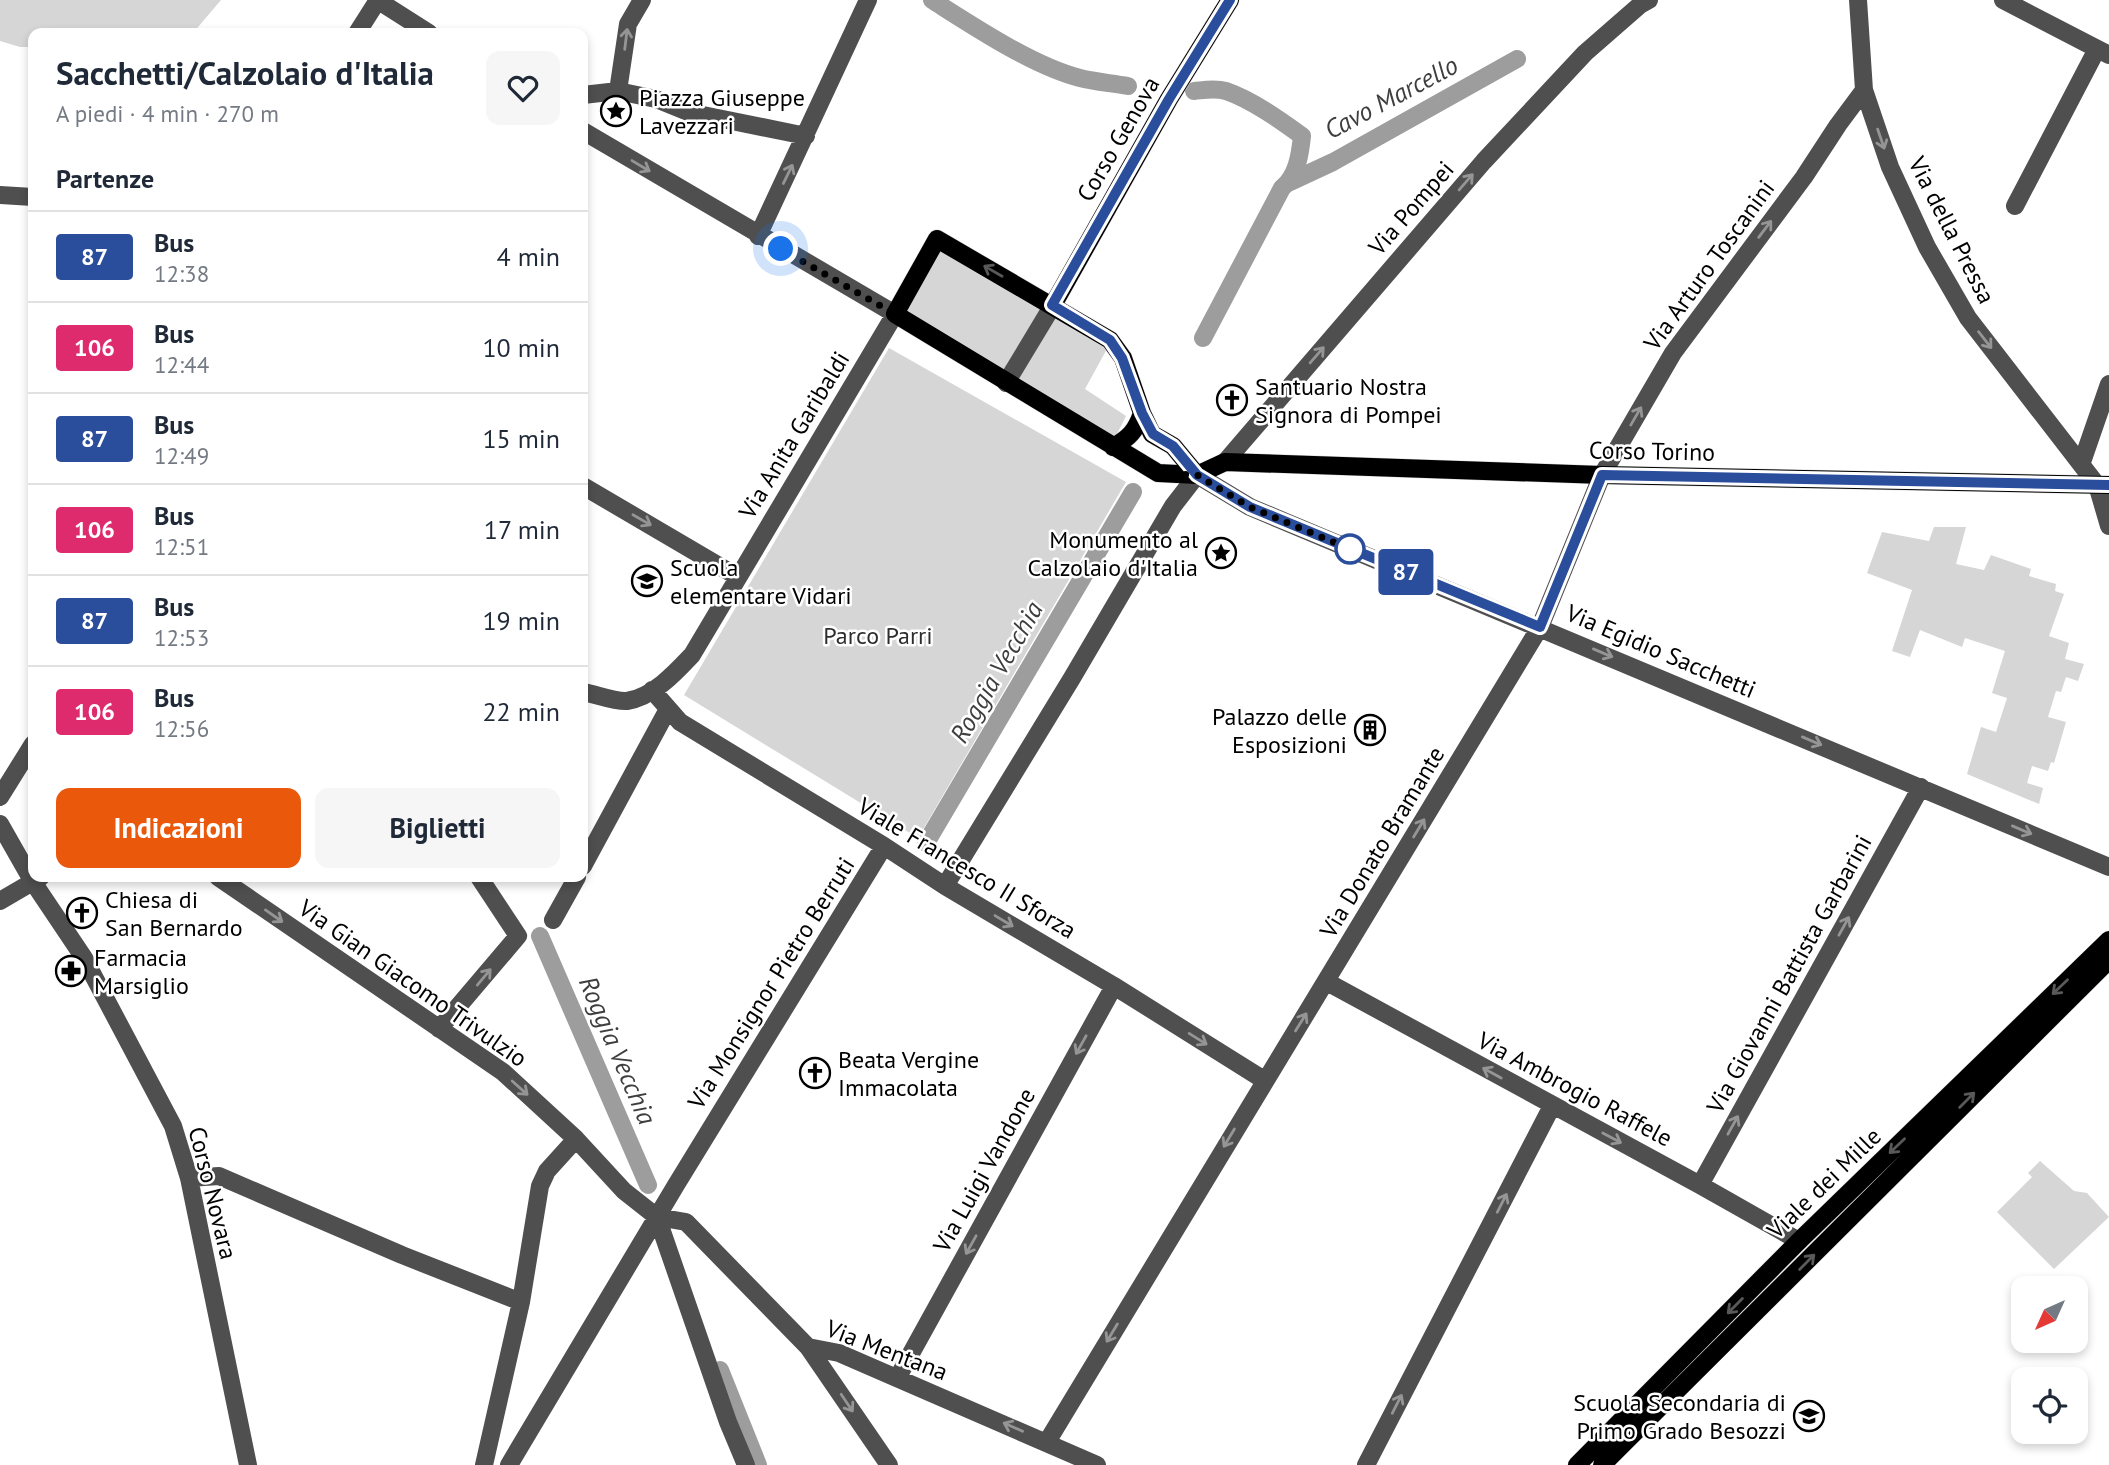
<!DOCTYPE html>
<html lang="it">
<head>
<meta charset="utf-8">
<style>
	:root { --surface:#fff; --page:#f6f6f7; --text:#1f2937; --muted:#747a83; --line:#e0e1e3; --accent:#ea580c }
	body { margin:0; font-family:"PT Sans",sans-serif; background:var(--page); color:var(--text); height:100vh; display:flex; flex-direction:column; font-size:26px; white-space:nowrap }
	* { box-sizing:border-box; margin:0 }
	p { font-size:23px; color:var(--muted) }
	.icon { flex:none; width:38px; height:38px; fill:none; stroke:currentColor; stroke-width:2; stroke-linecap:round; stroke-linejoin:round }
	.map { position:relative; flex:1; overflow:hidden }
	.panel { position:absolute; left:28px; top:28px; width:560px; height:854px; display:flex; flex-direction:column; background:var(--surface); border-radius:14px; box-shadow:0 4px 10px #0003 }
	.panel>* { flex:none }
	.badge { padding:0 14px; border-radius:5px; font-size:24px; line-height:46px }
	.needle { width:46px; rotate:225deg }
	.controls { position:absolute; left:2011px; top:1276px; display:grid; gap:14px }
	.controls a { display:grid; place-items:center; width:77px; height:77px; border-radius:14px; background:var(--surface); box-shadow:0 4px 10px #0003; font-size:35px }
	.you { position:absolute; width:35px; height:35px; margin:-18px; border:5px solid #fff; border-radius:50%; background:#1a73e8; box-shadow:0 0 0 10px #1a73e833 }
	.map>.badge { position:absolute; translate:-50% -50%; box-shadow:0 0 0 4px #fff }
	h2 { padding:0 28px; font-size:26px; line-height:63px }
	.round { display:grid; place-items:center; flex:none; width:74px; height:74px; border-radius:14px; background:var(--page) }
	.headline { display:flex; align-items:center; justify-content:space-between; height:119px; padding:0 28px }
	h1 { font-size:33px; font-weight:600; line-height:52px }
	.action { display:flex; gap:14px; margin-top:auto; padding:14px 28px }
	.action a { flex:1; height:80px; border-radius:14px; background:var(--accent); color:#fff; font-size:28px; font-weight:600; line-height:80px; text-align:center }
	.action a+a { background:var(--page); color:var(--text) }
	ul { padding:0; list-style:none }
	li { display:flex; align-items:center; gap:21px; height:91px; padding:0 28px; border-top:2px solid var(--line) }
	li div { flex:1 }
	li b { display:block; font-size:26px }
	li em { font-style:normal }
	li .badge { min-width:77px; font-weight:700; text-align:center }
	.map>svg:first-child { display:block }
</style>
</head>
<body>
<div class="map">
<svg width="2109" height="1465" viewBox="0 0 2109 1465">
	<rect width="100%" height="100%" fill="#fff"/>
	<path fill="#d6d6d6" d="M 0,0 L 221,0 L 193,33 L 33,33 L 33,47 L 20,47 L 0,41 Z
		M 940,248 L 1108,347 L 1085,389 L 1126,416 L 1115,438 L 906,312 Z
		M 889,348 L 1126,482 L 918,838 L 684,695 Z
		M 1934,527 L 1966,527 L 1956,564 L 1984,570 L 1991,555 L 2031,569 L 2029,576 L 2056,584 L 2055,591 L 2064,594 L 2049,636 L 2069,643 L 2065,659 L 2084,664 L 2078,681 L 2066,677 L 2061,692 L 2056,691 L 2048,717 L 2066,722 L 2054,763 L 2051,762 L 2048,771 L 2032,766 L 2027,783 L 2043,788 L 2039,804 L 1967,774 L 1981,727 L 1996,732 L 2007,698 L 1992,693 L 2005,651 L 1965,638 L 1962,647 L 1920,630 L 1910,657 L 1892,651 L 1912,590 L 1867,573 L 1882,532 L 1929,541 Z
		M 2040,1161 L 2074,1191 L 2087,1193 L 2109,1217 L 2054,1269 L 1997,1212 L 2032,1177 L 2028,1173 Z"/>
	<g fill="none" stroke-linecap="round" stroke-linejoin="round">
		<path stroke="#9d9d9d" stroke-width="18" d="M 932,0 C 973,26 1033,66 1080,78 C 1095,82 1112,83 1128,86
			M 1194,91 C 1205,90 1215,88 1226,91 C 1252,100 1280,120 1302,136 C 1300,155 1297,176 1282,188 L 1203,338
			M 1290,182 L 1333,162 L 1517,59
			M 926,843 L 1133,492
			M 540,936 L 648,1185
			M 720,1370 L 758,1465"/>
		<g stroke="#dbdbdb" stroke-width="19">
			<path id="major" d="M 1053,305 L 1169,99 L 1230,0
				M 1113,447 C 1129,438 1136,431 1142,413
				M 1197,475 L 1173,446 L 1152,434 L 1142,413 L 1123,358 L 1110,340 L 937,239 L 895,314 L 1158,473 L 1197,475 L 1225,462 L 1602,475 L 2109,485
				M 1577,1465 L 1799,1241 L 2109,940
				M 1602,1465 L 2109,960"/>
		</g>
		<path stroke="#4f4f4f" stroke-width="18" d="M 377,0 L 429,33
			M 1858,0 L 1864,90 L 1890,167 L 1927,247 L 1968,318 L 2097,485 L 2109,526
			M 2003,0 L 2109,55
			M 357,33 L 378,0
			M 618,91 L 628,24 L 642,0
			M 583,95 L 618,91 L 656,99 L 688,112 L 806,136
			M 583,131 L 895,314 L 692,655 C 675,673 653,697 627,701 C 615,702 595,694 583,692
			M 0,195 L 33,197
			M 2015,206 L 2097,49
			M 758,236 L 868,0
			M 1006,383 L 1053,305
			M 1225,462 L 1484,161 L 1585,53 L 1640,5 L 1649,0
			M 2082,462 L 2109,384
			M 583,486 L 738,577
			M 652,690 L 680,722 L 884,846 L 945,886 L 1114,986 L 1264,1080
			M 0,797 L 33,744
			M 0,824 L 33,882 L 84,958 L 173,1126 L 189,1178 L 248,1465
			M 583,866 L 668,709
			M 218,877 L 503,1072 L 576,1139 L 624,1191 L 657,1217 L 728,1422 L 746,1465
			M 945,886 L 1072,678 L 1173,506 L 1197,475 L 1250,507 L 2109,867
			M 0,901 L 41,877
			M 553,920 L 577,877
			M 1327,982 L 1700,1185 L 1799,1241
			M 439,1029 L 518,936 L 479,877
			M 189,1178 L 219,1176 L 402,1255 L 521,1302
			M 1700,1185 L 1921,787
			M 657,1217 L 686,1222 L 808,1347 L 889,1465
			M 808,1347 L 839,1353 L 1097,1465
			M 898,1377 L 1114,986
			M 1047,1442 L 1540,627 L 1602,475 L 1673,353 L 1804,177 L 1838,125 L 1864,90
			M 484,1465 L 521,1302 L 540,1186 L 547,1171 L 576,1139
			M 509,1465 L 676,1185 L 884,846
			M 1366,1465 L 1552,1106"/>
		<use href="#major" stroke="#000" stroke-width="18"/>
	</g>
	<defs><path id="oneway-shaft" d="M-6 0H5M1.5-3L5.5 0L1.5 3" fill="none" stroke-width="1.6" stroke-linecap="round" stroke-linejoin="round" transform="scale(1.75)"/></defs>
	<g stroke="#959595">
		<use href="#oneway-shaft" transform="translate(626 39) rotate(-83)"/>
		<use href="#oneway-shaft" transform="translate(1881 139) rotate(71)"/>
		<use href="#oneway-shaft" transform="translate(641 166) rotate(31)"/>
		<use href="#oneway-shaft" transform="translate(788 174) rotate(-64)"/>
		<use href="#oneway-shaft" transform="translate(1466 182) rotate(-49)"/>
		<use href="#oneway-shaft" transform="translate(1765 229) rotate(-53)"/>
		<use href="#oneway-shaft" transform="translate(1985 340) rotate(52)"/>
		<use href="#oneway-shaft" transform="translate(1317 355) rotate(-49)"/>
		<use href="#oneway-shaft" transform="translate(1636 416) rotate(-60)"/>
		<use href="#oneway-shaft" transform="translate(642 520) rotate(30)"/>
		<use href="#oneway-shaft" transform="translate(1603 653) rotate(23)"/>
		<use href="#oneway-shaft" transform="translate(1812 741) rotate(23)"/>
		<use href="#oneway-shaft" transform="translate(1419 828) rotate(-59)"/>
		<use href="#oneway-shaft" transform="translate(2022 830) rotate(23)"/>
		<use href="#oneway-shaft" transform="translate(274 916) rotate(35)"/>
		<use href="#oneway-shaft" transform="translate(1004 921) rotate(31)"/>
		<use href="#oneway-shaft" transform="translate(1844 926) rotate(-61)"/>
		<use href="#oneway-shaft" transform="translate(484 977) rotate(-50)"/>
		<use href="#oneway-shaft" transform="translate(1301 1022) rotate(-58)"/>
		<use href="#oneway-shaft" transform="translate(1198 1039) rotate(32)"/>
		<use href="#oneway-shaft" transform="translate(1081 1045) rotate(119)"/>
		<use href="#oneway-shaft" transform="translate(1492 1073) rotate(-151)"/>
		<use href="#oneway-shaft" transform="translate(520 1088) rotate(42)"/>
		<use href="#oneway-shaft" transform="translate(1733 1125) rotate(-61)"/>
		<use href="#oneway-shaft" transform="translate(1229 1138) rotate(121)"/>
		<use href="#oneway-shaft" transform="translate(1612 1138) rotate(28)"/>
		<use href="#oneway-shaft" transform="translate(1502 1203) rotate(-63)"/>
		<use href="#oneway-shaft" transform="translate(971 1245) rotate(119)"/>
		<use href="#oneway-shaft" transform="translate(1112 1333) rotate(121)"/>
		<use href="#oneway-shaft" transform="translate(847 1403) rotate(56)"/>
		<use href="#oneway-shaft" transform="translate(1397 1404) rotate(-63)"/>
		<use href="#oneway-shaft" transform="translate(1013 1427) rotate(-156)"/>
	</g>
	<g stroke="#595959">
		<use href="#oneway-shaft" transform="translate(993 271) rotate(-150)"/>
		<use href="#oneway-shaft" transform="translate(2060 987) rotate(136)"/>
		<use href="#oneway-shaft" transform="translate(1967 1100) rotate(-45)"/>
		<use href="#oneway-shaft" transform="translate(1897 1146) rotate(136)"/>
		<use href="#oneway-shaft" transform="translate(1807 1262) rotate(-45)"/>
		<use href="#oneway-shaft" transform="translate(1735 1306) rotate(135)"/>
	</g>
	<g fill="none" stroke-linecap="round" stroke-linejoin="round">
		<g stroke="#fff" stroke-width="16">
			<path id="line" d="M 1230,0 L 1169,99 L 1052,305 L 1110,340 L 1122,358 L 1142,413 L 1153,434 L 1173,446 L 1197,475 L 1250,507 L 1540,627 L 1602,475 L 2109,485"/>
		</g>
		<use href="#line" stroke="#2a4d9c" stroke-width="10"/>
		<path stroke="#000" stroke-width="7" stroke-dasharray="0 12.6" d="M 781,249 L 895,314 L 1158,473 L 1197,475 L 1250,507 L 1350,549"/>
	</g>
	<defs>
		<g id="sight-ring" transform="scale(1.575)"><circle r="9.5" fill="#fff" stroke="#000" stroke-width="1.5"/><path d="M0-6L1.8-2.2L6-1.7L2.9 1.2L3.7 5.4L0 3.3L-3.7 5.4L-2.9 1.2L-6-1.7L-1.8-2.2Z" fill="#000"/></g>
		<g id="church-ring" transform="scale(1.575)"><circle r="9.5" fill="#fff" stroke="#000" stroke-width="1.5"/><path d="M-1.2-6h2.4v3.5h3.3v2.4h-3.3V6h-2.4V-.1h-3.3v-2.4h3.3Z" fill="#000"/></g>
		<g id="school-ring" transform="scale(1.575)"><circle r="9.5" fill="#fff" stroke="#000" stroke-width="1.5"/><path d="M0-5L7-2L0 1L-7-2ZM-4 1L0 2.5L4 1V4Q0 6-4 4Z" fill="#000"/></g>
		<g id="building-ring" transform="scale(1.575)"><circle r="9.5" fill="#fff" stroke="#000" stroke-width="1.5"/><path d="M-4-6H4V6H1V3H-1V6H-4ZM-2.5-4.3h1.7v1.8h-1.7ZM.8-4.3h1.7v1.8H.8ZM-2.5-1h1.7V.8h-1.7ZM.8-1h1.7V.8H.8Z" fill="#000"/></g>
		<g id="pharmacy-ring" transform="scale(1.575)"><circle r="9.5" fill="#fff" stroke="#000" stroke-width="1.5"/><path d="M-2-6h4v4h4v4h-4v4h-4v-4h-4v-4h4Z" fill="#000"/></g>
	</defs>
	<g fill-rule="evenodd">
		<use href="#sight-ring" x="616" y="111"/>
		<use href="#church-ring" x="1232" y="400"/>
		<use href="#sight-ring" x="1221" y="553"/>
		<use href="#school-ring" x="647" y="581"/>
		<use href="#building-ring" x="1370" y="730"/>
		<use href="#church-ring" x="82" y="913"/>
		<use href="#pharmacy-ring" x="71" y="971"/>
		<use href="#church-ring" x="815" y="1073"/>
		<use href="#school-ring" x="1809" y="1416"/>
	</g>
	<circle fill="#fff" stroke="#2a4d9c" stroke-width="3.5" cx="1350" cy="549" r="14"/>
	<g text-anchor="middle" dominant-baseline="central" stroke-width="5" stroke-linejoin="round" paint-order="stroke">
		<g font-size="24" fill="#000" stroke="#fff" text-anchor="start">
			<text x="639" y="97">Piazza Giuseppe<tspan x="639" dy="28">Lavezzari</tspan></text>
			<text x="1255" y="386">Santuario Nostra<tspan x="1255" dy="28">Signora di Pompei</tspan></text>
			<text x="1198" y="539" text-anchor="end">Monumento al<tspan x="1198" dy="28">Calzolaio d'Italia</tspan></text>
			<text x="670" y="567">Scuola<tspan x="670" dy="28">elementare Vidari</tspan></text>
			<text x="1347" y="716" text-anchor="end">Palazzo delle<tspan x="1347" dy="28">Esposizioni</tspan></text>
			<text x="105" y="899">Chiesa di<tspan x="105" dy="28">San Bernardo</tspan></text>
			<text x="94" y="957">Farmacia<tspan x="94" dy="28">Marsiglio</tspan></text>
			<text x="838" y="1059">Beata Vergine<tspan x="838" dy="28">Immacolata</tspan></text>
			<text x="1786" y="1402" text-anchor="end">Scuola Secondaria di<tspan x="1786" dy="28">Primo Grado Besozzi</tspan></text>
		</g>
		<g font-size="24" fill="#000" stroke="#fff">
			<text transform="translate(1118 139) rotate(-60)">Corso Genova</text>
			<text transform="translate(1411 208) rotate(-49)">Via Pompei</text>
			<text transform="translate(1952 230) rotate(63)">Via della Pressa</text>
			<text transform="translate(1709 265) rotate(-54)">Via Arturo Toscanini</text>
			<text transform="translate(794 435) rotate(-59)">Via Anita Garibaldi</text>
			<text transform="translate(1652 451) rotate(1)">Corso Torino</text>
			<text transform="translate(1661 651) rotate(23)">Via Egidio Sacchetti</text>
			<text transform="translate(1382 842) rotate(-59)">Via Donato Bramante</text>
			<text transform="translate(967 868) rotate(31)">Viale Francesco II Sforza</text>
			<text transform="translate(1789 974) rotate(-61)">Via Giovanni Battista Garbarini</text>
			<text transform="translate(413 983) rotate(35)">Via Gian Giacomo Trivulzio</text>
			<text transform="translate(771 983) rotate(-58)">Via Monsignor Pietro Berruti</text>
			<text transform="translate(1575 1089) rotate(28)">Via Ambrogio Raffele</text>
			<text transform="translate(984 1170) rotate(-61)">Via Luigi Vandone</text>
			<text transform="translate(1824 1183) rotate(-44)">Viale dei Mille</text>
			<text transform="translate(213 1193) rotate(76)">Corso Novara</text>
			<text transform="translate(887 1350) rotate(21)">Via Mentana</text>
		</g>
		<g font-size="24" fill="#2d2d2d" stroke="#fff">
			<text x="878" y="635">Parco Parri</text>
		</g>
		<g font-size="26" font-style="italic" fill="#3e3e3e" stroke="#fff">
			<text transform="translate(1391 97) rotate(-28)">Cavo Marcello</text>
			<text transform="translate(996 672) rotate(-60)">Roggia Vecchia</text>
			<text transform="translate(618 1050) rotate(67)">Roggia Vecchia</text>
		</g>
	</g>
</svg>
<div class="controls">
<a><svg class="needle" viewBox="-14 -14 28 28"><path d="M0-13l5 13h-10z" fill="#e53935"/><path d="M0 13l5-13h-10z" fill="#747a83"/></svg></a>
<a><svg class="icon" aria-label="locate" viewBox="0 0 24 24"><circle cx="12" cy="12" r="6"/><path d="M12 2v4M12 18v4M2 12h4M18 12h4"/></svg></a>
</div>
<div class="you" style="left:781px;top:249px"></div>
<b class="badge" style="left:1406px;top:572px;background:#2a4d9c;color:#fff">87</b>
<section class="panel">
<div class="headline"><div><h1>Sacchetti/Calzolaio d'Italia</h1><p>A piedi · 4 min · 270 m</p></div><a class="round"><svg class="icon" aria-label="heart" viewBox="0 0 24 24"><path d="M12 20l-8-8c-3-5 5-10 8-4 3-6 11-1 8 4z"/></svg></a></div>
<h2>Partenze</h2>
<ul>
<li><span class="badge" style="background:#2a4d9c;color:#fff">87</span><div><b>Bus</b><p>12:38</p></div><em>4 min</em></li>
<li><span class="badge" style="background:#de2b6e;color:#fff">106</span><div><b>Bus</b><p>12:44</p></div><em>10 min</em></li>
<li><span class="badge" style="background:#2a4d9c;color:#fff">87</span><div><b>Bus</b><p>12:49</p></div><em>15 min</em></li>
<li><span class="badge" style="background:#de2b6e;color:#fff">106</span><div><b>Bus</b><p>12:51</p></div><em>17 min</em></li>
<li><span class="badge" style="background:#2a4d9c;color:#fff">87</span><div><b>Bus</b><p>12:53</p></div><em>19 min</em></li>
<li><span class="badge" style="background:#de2b6e;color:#fff">106</span><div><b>Bus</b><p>12:56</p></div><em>22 min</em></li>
</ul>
<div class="action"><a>Indicazioni</a><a>Biglietti</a></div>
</section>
</div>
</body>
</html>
